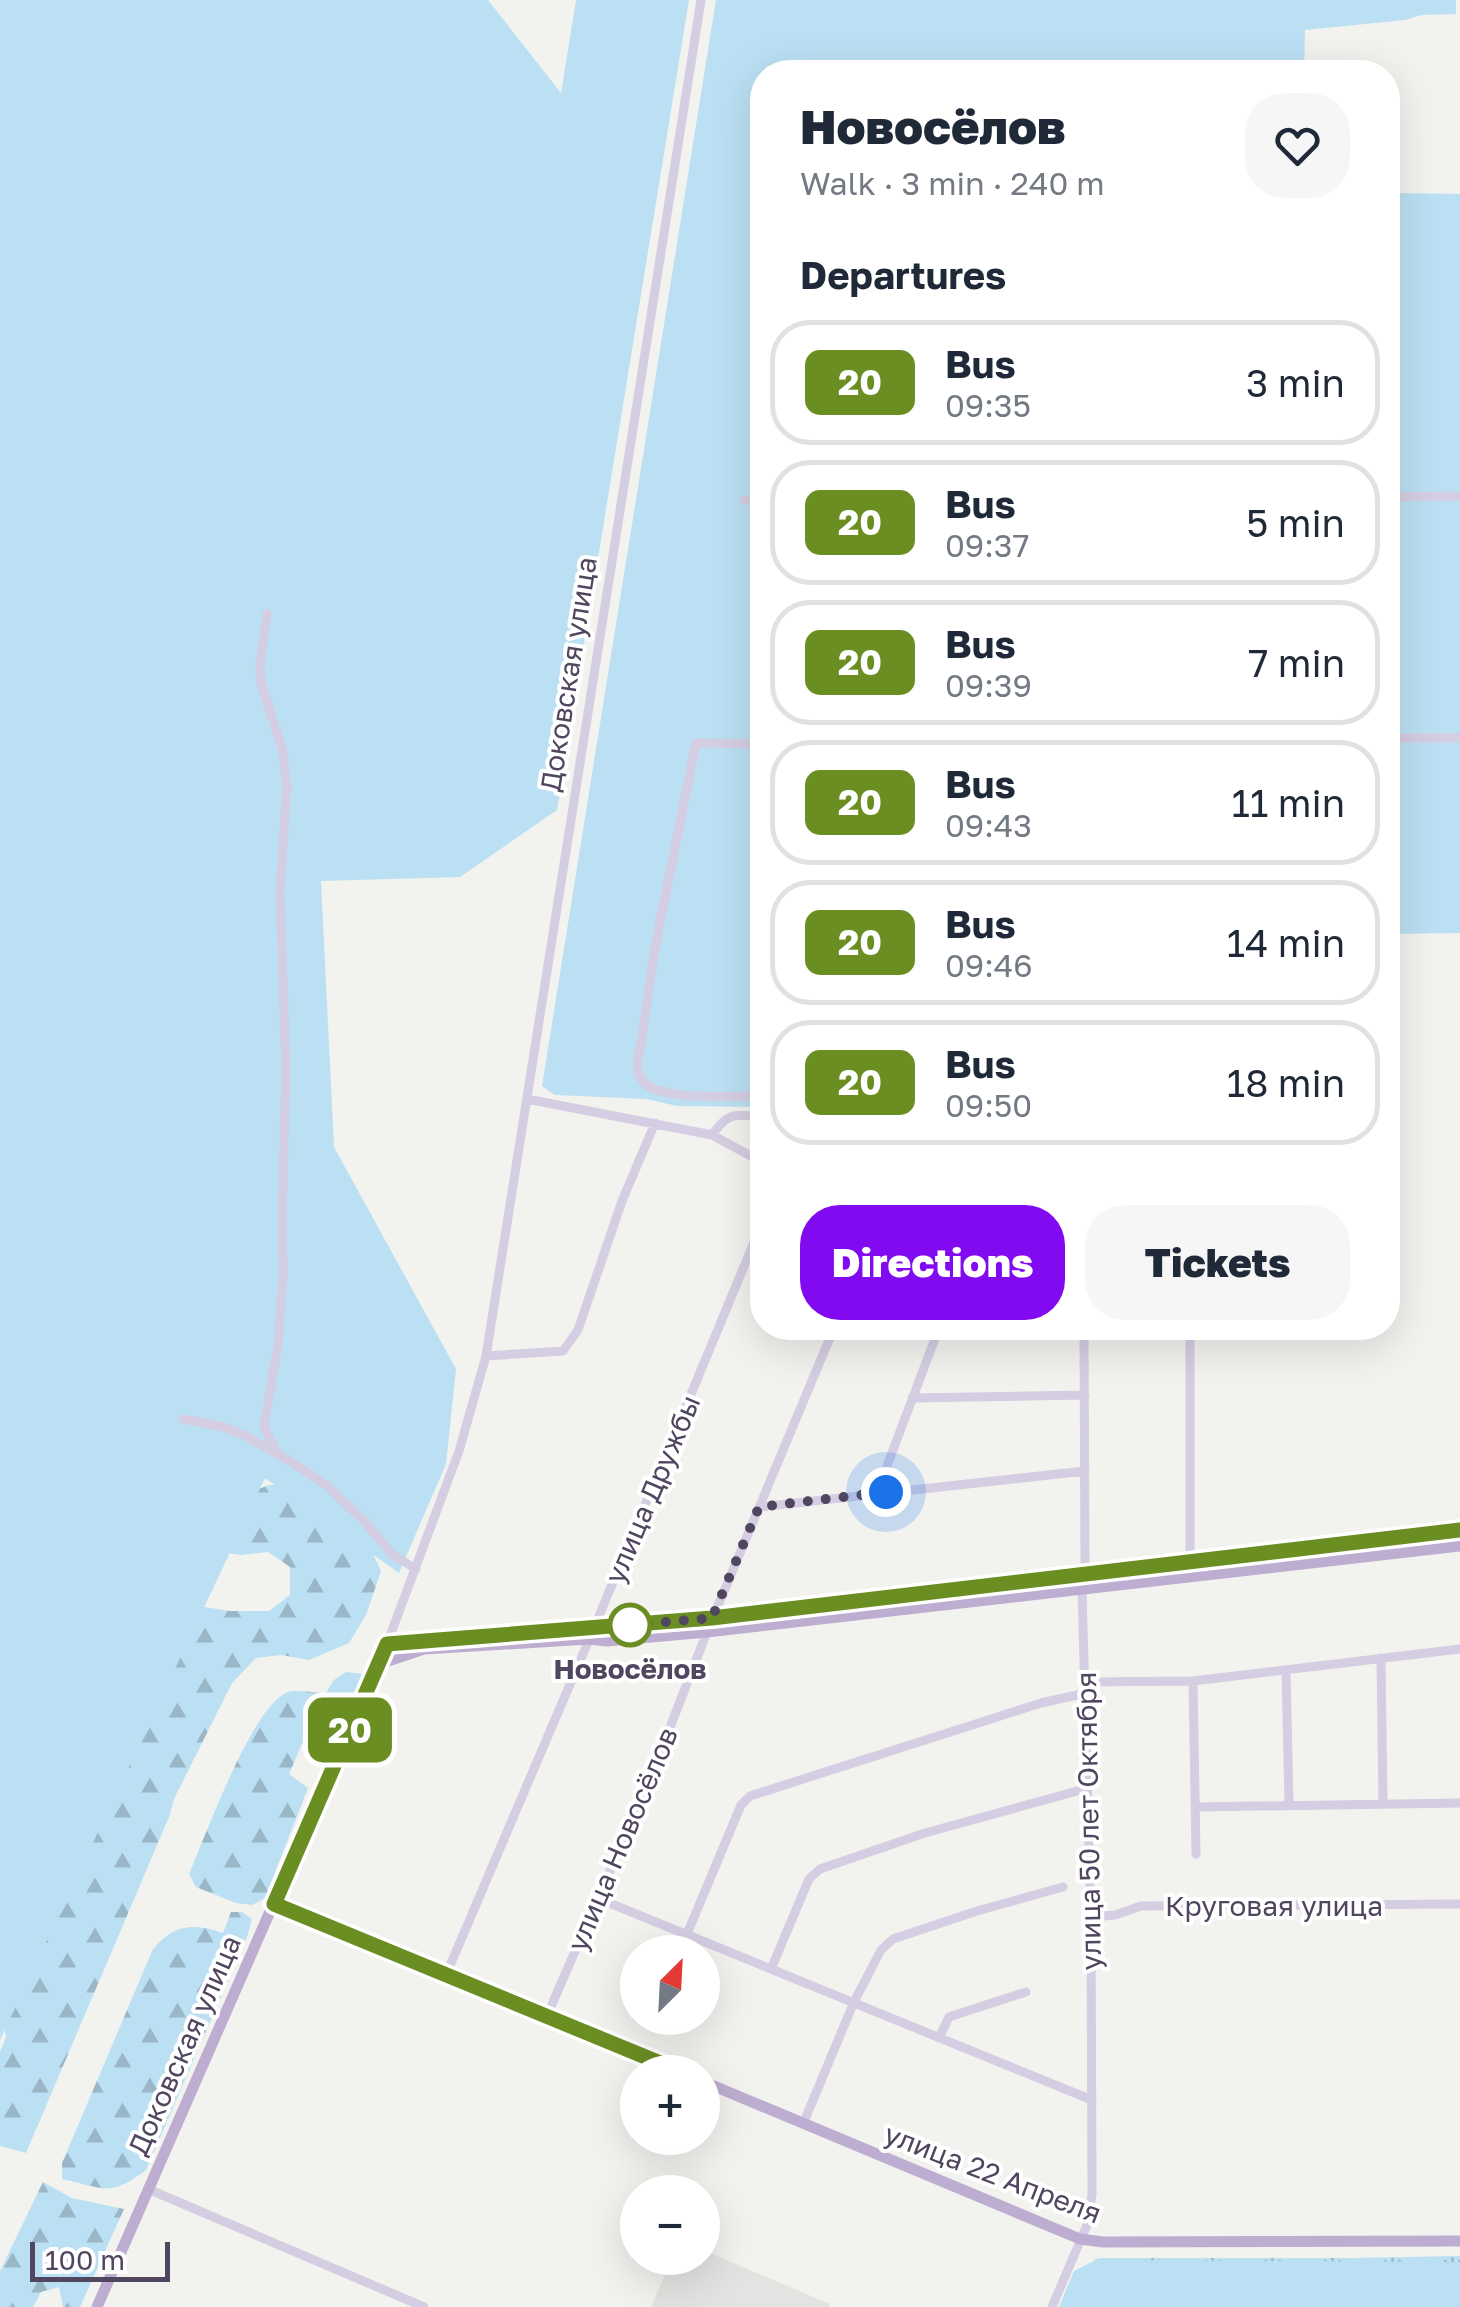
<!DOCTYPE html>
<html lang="en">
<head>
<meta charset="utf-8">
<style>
	:root { --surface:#fff; --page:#f6f6f7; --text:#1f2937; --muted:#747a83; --line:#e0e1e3; --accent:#820af1 }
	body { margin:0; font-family:"Golos Text",sans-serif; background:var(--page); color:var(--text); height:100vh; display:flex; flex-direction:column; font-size:38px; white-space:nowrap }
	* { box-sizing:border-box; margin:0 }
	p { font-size:32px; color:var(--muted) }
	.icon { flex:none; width:55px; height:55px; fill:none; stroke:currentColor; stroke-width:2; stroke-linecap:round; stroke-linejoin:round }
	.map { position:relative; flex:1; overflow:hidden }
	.details { position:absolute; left:750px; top:60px; width:650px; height:1280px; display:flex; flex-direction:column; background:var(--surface); border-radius:40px; box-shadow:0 10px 40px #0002 }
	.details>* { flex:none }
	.badge { padding:0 20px; border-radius:15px; font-size:35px; line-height:65px }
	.needle { width:65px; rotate:24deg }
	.buttons { position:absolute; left:620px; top:1935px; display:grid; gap:20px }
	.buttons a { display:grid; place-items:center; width:100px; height:100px; border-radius:50%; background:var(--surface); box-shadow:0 10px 40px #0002; font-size:50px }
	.scale { position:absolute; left:30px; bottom:25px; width:140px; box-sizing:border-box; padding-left:10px; border:5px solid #51465f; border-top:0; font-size:28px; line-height:35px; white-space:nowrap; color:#51465f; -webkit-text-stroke:8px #fff; paint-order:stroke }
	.you { position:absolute; width:50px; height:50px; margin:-25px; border:8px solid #fff; border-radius:50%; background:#1a73e8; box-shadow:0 0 0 15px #1a73e833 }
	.map>.badge { position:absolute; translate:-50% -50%; box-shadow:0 0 0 5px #fff }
	h2 { padding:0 50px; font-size:38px; line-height:90px }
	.round { display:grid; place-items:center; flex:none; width:105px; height:105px; border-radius:40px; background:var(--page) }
	.head { display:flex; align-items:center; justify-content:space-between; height:170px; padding:0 50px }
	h1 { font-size:48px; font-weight:800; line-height:75px }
	.button { display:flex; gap:20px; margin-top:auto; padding:20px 50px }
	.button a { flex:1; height:115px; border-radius:40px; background:var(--accent); color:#fff; font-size:40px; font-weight:800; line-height:115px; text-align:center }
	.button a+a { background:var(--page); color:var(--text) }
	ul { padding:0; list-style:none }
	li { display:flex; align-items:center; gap:30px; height:125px; margin:0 20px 15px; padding:0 30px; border:5px solid var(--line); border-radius:40px }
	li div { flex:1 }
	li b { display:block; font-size:38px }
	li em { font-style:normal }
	li .badge { min-width:110px; font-weight:700; text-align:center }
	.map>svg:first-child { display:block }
</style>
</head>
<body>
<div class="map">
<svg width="1460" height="2307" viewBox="0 0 1460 2307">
	<defs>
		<pattern id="grass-tufts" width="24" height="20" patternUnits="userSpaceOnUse" patternTransform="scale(2.5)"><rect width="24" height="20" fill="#bbe0f3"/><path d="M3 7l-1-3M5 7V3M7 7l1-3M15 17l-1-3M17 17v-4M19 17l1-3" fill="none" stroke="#9ab7c8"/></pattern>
		<pattern id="forest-firs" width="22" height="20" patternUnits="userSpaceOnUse" patternTransform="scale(2.5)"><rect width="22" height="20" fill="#bbe0f3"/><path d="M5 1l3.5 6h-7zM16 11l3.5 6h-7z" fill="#9ab7c8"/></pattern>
	</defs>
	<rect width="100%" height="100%" fill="#f2f2ef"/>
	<path fill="#e4e3e1" d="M 703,2250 L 830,2304 L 829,2307 L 651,2307 L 672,2258 L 702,2258 Z"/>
	<path fill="url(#grass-tufts)" d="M 1460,2256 L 1460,2267 L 1090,2273 L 1095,2259 L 1101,2258 L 1352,2258 Z"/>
	<path fill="url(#forest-firs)" d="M 269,1485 L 291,1485 L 367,1541 L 381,1571 L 366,1615 L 349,1643 L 309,1660 L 281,1655 L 256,1658 L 232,1683 L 174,1799 L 169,1817 L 26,2153 L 0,2146 L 0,2052 L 6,2037 L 3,2018 L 185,1604 L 230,1611 L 269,1611 L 290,1595 L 290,1567 L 268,1552 L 241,1555 L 212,1550 L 238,1497 Z
		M 346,1672 L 364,1674 L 335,1736 L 305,1737 L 289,1774 L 308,1788 L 265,1898 L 252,1905 L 236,1903 L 196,1887 L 189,1874 C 205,1838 252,1705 288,1692 C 298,1689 315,1693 326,1693 L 334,1680 Z
		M 231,1912 L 242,1912 L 252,1919 L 247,1937 L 146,2170 C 109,2198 104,2188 62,2179 L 62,2163 L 153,1949 C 174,1924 194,1923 223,1933 Z
		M 43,2182 L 72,2198 L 124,2209 L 80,2307 L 63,2307 L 59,2287 L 41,2292 L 33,2307 L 0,2307 L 0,2271 Z"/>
	<path fill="#bbe0f3" d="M 0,0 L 488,0 L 561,93 L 576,0 L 689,0 L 557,810 L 460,877 L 321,881 L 334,1147 L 456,1369 L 446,1464 L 399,1573 L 265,1478 L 0,2040 Z
		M 716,0 L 1456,0 L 1456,14 L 1421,15 L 1405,20 L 1305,30 L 1304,72 L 762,72 L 762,1107 L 677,1106 L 646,1099 L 555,1095 L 542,1086 Z
		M 1388,193 L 1460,194 L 1460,933 L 1388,934 Z
		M 1096,2260 L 1460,2262 L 1460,2307 L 1059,2307 L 1074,2271 Z"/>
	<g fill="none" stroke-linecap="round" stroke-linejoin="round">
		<path stroke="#d5cde1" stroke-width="9" d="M 1388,497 L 1460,496
			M 744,500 L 762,501
			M 267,614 L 260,664 L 261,683 L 282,748 L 287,785 L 280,892 L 286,1072 L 282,1215 L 283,1273 L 278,1345 L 264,1426 L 276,1452
			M 1388,738 L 1460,738
			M 762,744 L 696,743 L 656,942 L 637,1068 C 640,1077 642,1083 650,1087 C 675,1100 734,1096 762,1096
			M 527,1099 L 712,1135 L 762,1162
			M 712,1135 C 730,1110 734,1116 762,1116
			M 486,1356 L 563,1351 L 578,1330 L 622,1201 L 655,1123
			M 912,1398 L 1085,1395
			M 183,1419 L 224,1427 L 246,1436 L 288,1460 L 325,1484 L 365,1522 L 393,1555 L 416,1569
			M 886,1491 L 887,1466 L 939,1328
			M 759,1507 L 1085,1471
			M 1190,1577 L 1190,1328
			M 387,1644 L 459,1451 L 486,1356 L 701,0
			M 1381,1658 L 1383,1803
			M 1286,1670 L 1289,1804
			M 1193,1681 L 1196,1854
			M 1085,1682 L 1193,1681 L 1460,1649
			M 1196,1807 L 1460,1803
			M 597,1898 L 1092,2100
			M 1091,1917 L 1115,1915 L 1141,1906 L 1460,1904
			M 687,1934 L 741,1805 L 750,1796 L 1041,1703 L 1086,1693
			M 771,1969 L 809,1879 L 820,1869 L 925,1833 L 1088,1788
			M 446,1975 L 594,1628 L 762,1223
			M 547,2016 L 653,1771 L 707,1632 L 834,1328
			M 939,2038 L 949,2017 L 1026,1992
			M 803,2124 L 854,2002 L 881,1950 L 893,1939 L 977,1911 L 1063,1887
			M 148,2189 L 424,2307
			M 1052,2307 L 1087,2225 L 1092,2195 L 1091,1917 L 1082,1590 L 1085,1575 L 1084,1328"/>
		<path stroke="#bdadd0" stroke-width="11" d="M 379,1664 L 424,1649 L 589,1639 L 607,1641 L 707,1632 L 1460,1546
			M 274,1905 L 682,2072
			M 702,2081 L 1080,2239 L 1103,2242 L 1460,2241
			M 97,2307 L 387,1644 L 712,1618 L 1460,1529"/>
	</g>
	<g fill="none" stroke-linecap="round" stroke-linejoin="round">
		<g stroke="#fff" stroke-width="22">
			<path id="line" d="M 682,2072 L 274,1904 L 387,1644 L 712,1618 L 1460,1530"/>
		</g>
		<use href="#line" stroke="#6b8e23" stroke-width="15"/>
		<path stroke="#51465f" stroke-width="10" stroke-dasharray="0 18" d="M 630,1625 L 712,1618 L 759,1507 L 886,1492"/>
	</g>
	<circle fill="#fff" stroke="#6b8e23" stroke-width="5" cx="630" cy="1625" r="20"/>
	<g text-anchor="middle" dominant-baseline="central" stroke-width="8" stroke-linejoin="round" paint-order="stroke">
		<g font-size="28" fill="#51465f" stroke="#fff">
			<text transform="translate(568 674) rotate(-81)">Доковская улица</text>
			<text transform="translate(652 1489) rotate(-67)">улица Дружбы</text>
			<text transform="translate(1088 1821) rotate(-91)">улица 50 лет Октября</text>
			<text transform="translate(622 1839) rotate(-67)">улица Новосёлов</text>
			<text x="1274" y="1905">Круговая улица</text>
			<text transform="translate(184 2045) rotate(-66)">Доковская улица</text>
			<text transform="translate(993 2173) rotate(21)">улица 22 Апреля</text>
		</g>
		<g font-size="28" font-weight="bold" fill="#51465f" stroke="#fff">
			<text x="630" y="1668">Новосёлов</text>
		</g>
	</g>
</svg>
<div class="buttons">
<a><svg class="needle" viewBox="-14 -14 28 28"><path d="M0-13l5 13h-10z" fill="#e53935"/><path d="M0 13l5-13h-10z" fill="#747a83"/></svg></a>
<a>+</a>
<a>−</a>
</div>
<div class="scale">100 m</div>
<div class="you" style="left:886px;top:1492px"></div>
<b class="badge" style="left:350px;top:1730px;background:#6b8e23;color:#fff">20</b>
<section class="details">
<div class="head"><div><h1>Новосёлов</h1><p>Walk · 3 min · 240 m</p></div><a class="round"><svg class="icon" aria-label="heart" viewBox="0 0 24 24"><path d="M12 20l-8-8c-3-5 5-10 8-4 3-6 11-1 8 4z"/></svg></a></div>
<h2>Departures</h2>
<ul>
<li><span class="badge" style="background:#6b8e23;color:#fff">20</span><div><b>Bus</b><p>09:35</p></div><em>3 min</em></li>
<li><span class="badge" style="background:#6b8e23;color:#fff">20</span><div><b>Bus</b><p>09:37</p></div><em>5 min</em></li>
<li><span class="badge" style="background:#6b8e23;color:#fff">20</span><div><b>Bus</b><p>09:39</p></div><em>7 min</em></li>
<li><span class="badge" style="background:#6b8e23;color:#fff">20</span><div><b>Bus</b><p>09:43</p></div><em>11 min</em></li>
<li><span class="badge" style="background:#6b8e23;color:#fff">20</span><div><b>Bus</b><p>09:46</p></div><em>14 min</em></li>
<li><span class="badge" style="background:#6b8e23;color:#fff">20</span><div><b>Bus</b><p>09:50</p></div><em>18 min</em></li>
</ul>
<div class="button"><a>Directions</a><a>Tickets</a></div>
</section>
</div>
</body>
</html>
